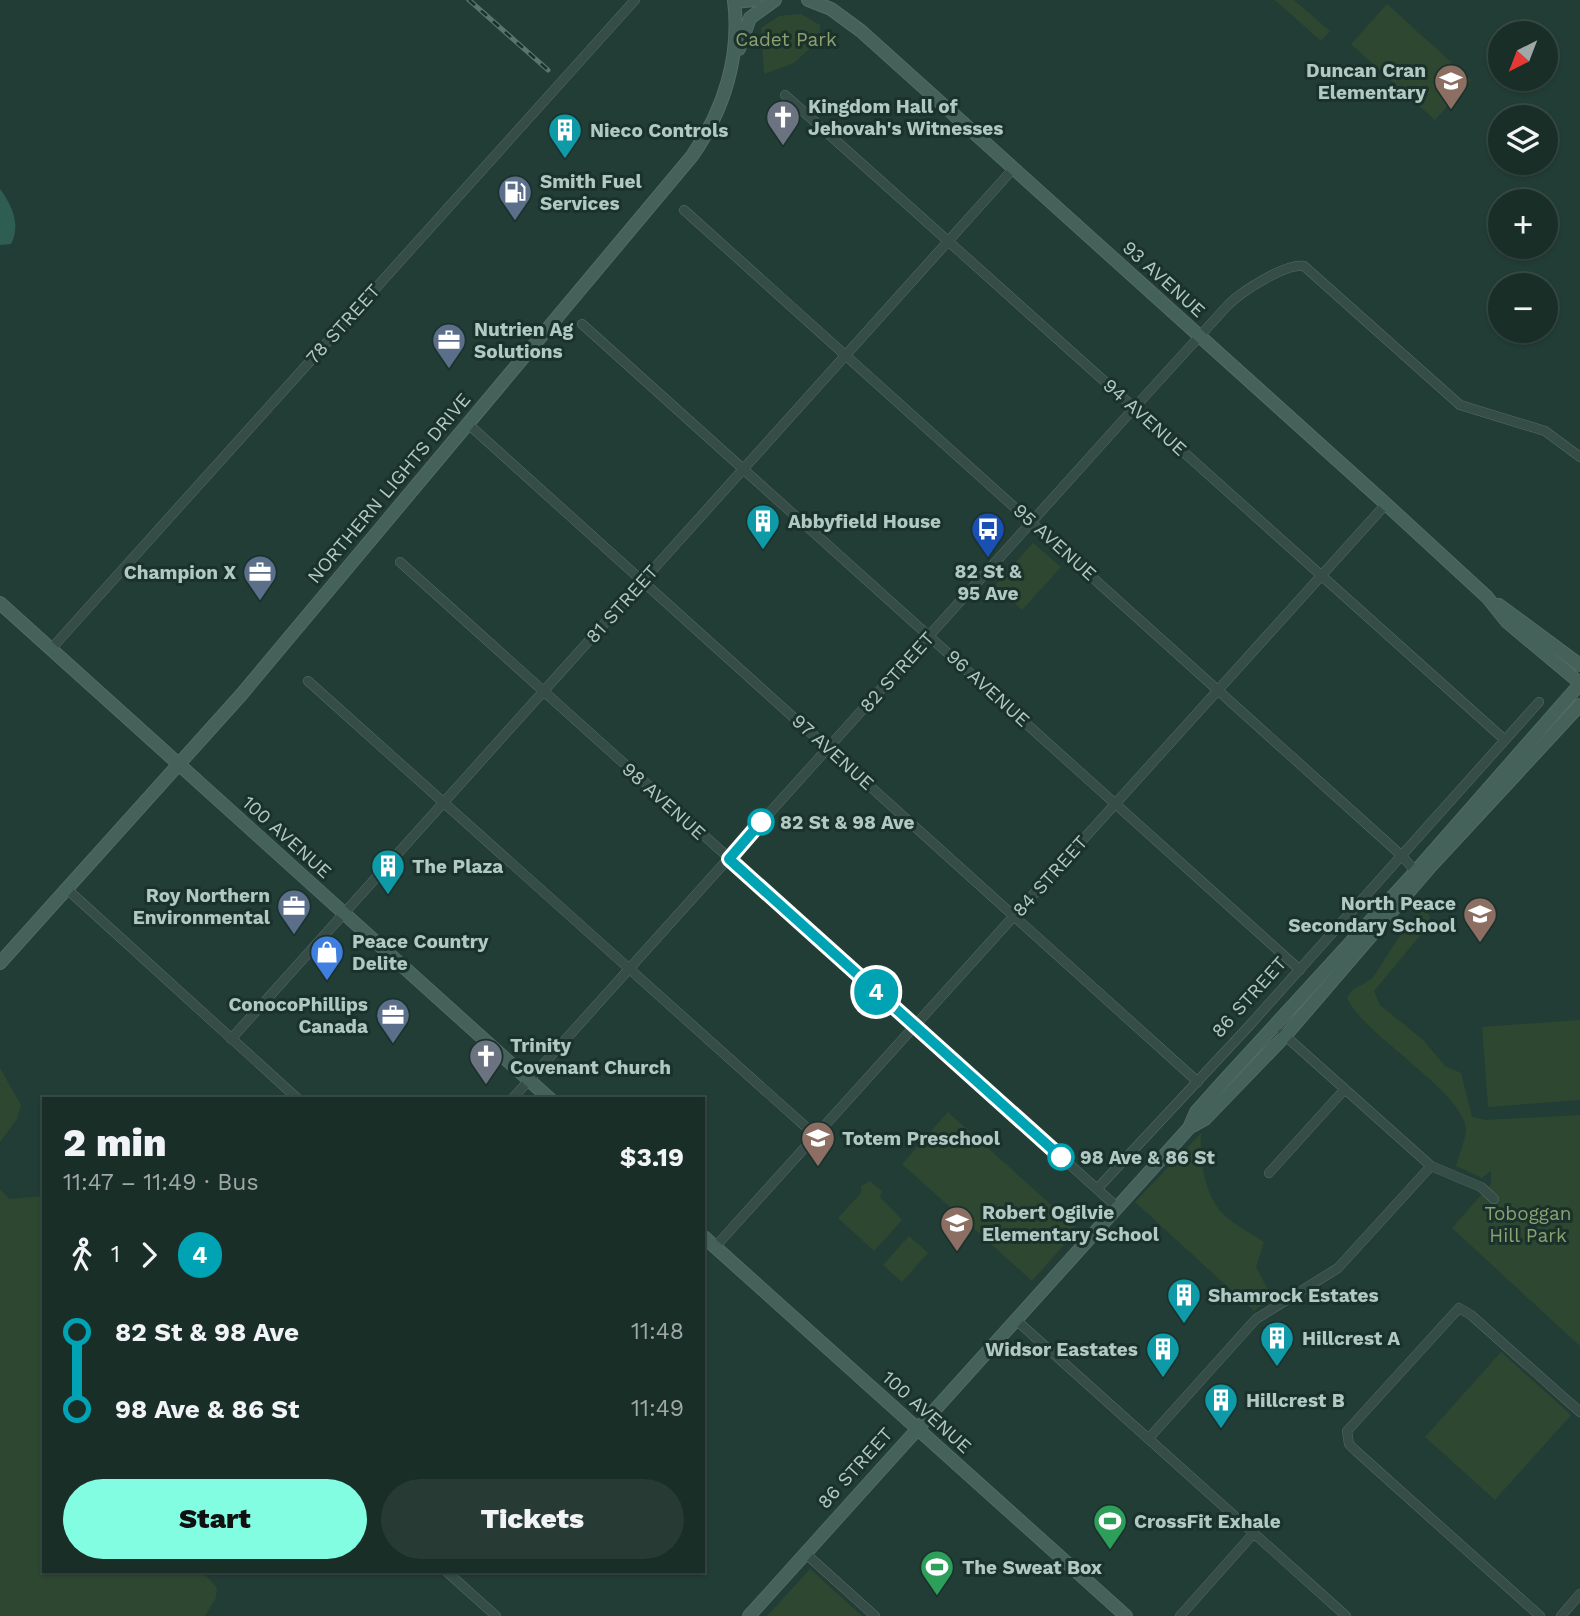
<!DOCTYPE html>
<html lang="en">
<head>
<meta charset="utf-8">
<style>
	:root { --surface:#1a2e28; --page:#273a34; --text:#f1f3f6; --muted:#9fa8a8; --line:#384a45; --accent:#82fde1 }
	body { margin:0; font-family:"Work Sans",sans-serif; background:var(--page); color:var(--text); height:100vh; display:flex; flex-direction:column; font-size:26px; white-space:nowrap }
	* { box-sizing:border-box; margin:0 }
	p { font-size:23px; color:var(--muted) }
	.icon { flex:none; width:38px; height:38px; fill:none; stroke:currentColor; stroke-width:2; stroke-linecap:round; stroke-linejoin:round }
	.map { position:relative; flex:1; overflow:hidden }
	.details { position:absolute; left:42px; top:1097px; width:663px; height:476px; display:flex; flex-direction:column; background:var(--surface); border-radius:0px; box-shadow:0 2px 5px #0004,0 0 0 2px var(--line) }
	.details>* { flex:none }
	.badge { padding:0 14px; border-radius:23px; font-size:24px; line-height:46px }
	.needle { width:46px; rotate:222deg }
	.fabs { position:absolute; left:1488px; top:21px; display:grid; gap:14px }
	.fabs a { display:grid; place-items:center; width:70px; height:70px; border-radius:50%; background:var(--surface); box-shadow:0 2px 5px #0004,0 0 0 2px var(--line); font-size:35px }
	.map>.badge { position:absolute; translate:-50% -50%; box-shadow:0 0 0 4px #fff }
	.legs { display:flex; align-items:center; gap:10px; height:77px; padding:0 21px; font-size:23px }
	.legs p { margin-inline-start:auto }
	.head { display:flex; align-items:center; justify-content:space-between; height:119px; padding:0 21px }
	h1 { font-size:38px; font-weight:800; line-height:52px }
	.action { display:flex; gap:14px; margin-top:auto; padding:14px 21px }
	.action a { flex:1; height:80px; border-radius:42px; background:var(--accent); color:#111; font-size:28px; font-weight:800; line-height:80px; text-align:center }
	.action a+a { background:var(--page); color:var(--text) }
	ul { padding:0 21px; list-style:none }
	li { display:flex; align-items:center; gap:24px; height:77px; font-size:26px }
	li i { display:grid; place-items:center; width:10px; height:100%; margin:0 9px; background:currentColor }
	li i::after { content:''; width:18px; height:18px; margin:-9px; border:5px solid; border-radius:50%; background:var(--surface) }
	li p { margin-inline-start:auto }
	li:first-child i { background:linear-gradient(#0000 50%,currentColor 0) }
	li:last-child i { background:linear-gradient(currentColor 50%,#0000 0) }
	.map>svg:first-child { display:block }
</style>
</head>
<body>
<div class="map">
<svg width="1580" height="1616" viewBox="0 0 1580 1616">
	<rect width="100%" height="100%" fill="#223d36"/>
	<path fill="#2e4731" d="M 1275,0 L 1294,0 L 1330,31 L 1321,41 Z
		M 1387,4 L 1471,80 L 1435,120 L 1351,44 Z
		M 801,14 L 820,25 L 820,39 L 794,63 L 764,74 L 761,28 L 779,16 Z
		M 1033,543 L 1061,567 L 1022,610 L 995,585 Z
		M 1424,910 L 1430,916 L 1429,925 L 1374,991 L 1380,1005 L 1423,1040 L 1445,1066 L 1461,1073 L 1472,1117 L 1486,1120 L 1580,1115 L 1580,1346 L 1452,1228 L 1491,1184 L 1491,1171 L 1482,1178 L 1456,1166 C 1459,1155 1465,1140 1466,1130 C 1466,1093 1363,1035 1347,998 C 1352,985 1369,985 1376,973 C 1387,957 1407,920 1424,910 Z
		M 1580,1020 L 1580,1100 L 1488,1107 L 1482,1027 Z
		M 0,1068 L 21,1105 L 17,1119 L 0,1142 Z
		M 948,1112 L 1078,1229 L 1032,1281 L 902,1164 Z
		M 1201,1133 C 1200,1161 1204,1197 1226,1217 C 1237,1226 1252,1234 1264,1242 L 1256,1267 L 1272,1297 L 1254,1311 L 1135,1202 Z
		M 870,1181 L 882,1191 L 880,1197 L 902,1220 L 874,1251 L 838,1218 L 861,1193 L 861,1186 Z
		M 0,1189 L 9,1199 L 44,1196 L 44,1572 L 203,1572 L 217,1588 L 216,1598 L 205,1616 L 0,1616 Z
		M 909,1236 L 928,1253 L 902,1282 L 883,1265 Z
		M 1501,1352 L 1571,1415 L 1495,1500 L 1425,1437 Z
		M 810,1569 L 862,1616 L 767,1616 Z"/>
	<path fill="#2e5d51" d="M 0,189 C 12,205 21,225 11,244 L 0,245 Z"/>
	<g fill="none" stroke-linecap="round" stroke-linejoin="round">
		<g stroke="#546b65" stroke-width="10">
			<path id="street" d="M 785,95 L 1505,740
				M 684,210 L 1401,855 L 1418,874
				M 582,324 L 1300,970
				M 467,423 L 1198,1082
				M 400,562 L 1117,1207
				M 51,649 L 635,0
				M 308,681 L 816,1136
				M 68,890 L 298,1099
				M 1282,1033 L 1431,1166 L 1481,1187 L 1494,1199
				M 231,1039 L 1013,169
				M 512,1099 L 1135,407 L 1228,305 C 1242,291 1286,263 1304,266 L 1460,405 L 1545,431 L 1580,457
				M 1269,1173 L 1344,1090
				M 1097,1189 L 1249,1026 L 1539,702
				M 715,1247 L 1386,504
				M 1016,1320 L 1346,1616
				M 1149,1438 L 1256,1319 L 1338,1268 L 1431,1166
				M 805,1553 L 875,1616
				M 447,1572 L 496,1616
				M 1180,1616 L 1254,1533
				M 1540,1616 L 1356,1451 L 1349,1444 L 1347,1431 L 1459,1308 L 1471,1315 L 1580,1412
				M 1561,1616 L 1580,1594"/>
		</g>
		<g stroke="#546b65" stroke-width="14">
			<path id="secondary" d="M 808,0 L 831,9 L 861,31 L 1386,504 L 1487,597 L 1507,622 L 1580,683
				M 734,2 L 755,0
				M 739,49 L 750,18 L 775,0
				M 0,603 L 550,1099
				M 1499,605 L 1580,665
				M 0,963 L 241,695 L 692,156 C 724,110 741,56 734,0
				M 1189,1128 L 1205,1119 L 1285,1036 L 1431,866 L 1580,705
				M 704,1237 L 1126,1616
				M 749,1616 L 1189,1128 L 1196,1112 L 1221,1084 L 1416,871 L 1580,684"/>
		</g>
		<use href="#street" stroke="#364d47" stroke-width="9"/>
		<use href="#secondary" stroke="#44615a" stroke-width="12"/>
		<g stroke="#57756d" stroke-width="5">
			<path id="rail" d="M 469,0 L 548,70"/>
		</g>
		<use href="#rail" stroke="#1b322c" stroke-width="2.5" stroke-dasharray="8" stroke-linecap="butt"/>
	</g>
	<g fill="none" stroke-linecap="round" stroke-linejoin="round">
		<g stroke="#fff" stroke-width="16">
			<path id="line-1" d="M 761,822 L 729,859 L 1061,1157"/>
		</g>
		<use href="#line-1" stroke="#00a3b4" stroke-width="10"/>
	</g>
	<defs>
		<g id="school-pin" transform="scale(1.75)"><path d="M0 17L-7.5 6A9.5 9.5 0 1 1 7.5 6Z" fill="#8d6e63" stroke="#1b322c"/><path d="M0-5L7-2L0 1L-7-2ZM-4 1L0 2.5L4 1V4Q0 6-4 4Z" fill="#fff"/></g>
		<g id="church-pin" transform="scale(1.75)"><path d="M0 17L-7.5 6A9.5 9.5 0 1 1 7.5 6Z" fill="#6b7280" stroke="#1b322c"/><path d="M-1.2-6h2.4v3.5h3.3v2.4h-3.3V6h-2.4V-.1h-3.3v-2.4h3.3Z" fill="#fff"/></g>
		<g id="building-pin" transform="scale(1.75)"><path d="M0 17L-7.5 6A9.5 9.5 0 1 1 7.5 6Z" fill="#0f9aa8" stroke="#1b322c"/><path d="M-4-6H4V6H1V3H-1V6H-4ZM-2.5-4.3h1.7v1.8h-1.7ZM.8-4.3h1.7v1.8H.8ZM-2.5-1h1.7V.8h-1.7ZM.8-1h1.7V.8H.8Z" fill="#fff"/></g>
		<g id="fuel-pin" transform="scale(1.75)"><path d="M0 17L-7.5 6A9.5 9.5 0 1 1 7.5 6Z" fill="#5c6f8a" stroke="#1b322c"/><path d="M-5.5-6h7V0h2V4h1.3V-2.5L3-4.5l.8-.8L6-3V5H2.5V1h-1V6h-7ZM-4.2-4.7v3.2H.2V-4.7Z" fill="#fff"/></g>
		<g id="office-pin" transform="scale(1.75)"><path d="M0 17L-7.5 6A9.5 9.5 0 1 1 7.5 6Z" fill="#5c6f8a" stroke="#1b322c"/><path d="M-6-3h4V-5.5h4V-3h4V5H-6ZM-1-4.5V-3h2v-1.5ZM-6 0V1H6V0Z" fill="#fff"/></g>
		<g id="bus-pin" transform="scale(1.75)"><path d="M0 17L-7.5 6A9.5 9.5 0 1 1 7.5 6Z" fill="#1a4fb4" stroke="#1b322c"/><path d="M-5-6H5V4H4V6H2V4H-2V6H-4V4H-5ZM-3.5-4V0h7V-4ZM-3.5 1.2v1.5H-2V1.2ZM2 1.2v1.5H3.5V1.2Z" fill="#fff"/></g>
		<g id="shop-pin" transform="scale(1.75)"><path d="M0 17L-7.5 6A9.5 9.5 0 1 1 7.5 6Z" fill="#3f7fe0" stroke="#1b322c"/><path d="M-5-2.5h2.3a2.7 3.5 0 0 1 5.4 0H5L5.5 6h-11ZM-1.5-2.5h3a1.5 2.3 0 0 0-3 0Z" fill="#fff"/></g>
		<g id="stadium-pin" transform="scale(1.75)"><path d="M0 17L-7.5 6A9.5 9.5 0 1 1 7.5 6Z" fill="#2e9e5b" stroke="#1b322c"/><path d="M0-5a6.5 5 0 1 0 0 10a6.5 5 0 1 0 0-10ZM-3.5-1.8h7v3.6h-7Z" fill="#fff"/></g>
	</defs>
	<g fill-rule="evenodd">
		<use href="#school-pin" x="1451" y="81"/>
		<use href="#church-pin" x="783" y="117"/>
		<use href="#building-pin" x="565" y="130"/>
		<use href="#fuel-pin" x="515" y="192"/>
		<use href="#office-pin" x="449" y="340"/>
		<use href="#building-pin" x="763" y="521"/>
		<use href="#bus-pin" x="988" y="529"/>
		<use href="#office-pin" x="260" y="572"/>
		<use href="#building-pin" x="388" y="866"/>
		<use href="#office-pin" x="294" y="906"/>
		<use href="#school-pin" x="1480" y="914"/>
		<use href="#shop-pin" x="327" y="952"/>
		<use href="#office-pin" x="393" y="1015"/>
		<use href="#church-pin" x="486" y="1056"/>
		<use href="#school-pin" x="818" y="1138"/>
		<use href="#school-pin" x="957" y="1223"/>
		<use href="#building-pin" x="1184" y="1295"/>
		<use href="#building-pin" x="1277" y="1338"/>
		<use href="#building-pin" x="1163" y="1349"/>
		<use href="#building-pin" x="1221" y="1400"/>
		<use href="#stadium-pin" x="1110" y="1521"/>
		<use href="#stadium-pin" x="937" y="1567"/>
	</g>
	<g fill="#fff" stroke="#00a3b4" stroke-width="3.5">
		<circle cx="761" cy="822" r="12"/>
		<circle cx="1061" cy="1157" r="12"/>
	</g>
	<g text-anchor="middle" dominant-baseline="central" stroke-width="6" stroke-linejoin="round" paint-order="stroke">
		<g font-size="19" fill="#8da06f" stroke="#1b322c">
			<text x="786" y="39">Cadet Park</text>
			<text x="1528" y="1213">Toboggan<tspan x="1528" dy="22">Hill Park</tspan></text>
		</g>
		<g font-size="19" font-weight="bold" fill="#b1c9c3" stroke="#1b322c" text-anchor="start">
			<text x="1426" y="70" text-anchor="end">Duncan Cran<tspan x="1426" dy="22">Elementary</tspan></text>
			<text x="808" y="106">Kingdom Hall of<tspan x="808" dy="22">Jehovah's Witnesses</tspan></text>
			<text x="590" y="130">Nieco Controls</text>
			<text x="540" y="181">Smith Fuel<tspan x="540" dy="22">Services</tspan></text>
			<text x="474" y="329">Nutrien Ag<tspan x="474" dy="22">Solutions</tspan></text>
			<text x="788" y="521">Abbyfield House</text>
			<text x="988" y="571" text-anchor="middle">82 St &amp;<tspan x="988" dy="22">95 Ave</tspan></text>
			<text x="236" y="572" text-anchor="end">Champion X</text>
			<text x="412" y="866">The Plaza</text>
			<text x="270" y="895" text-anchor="end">Roy Northern<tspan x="270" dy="22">Environmental</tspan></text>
			<text x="1456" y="903" text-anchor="end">North Peace<tspan x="1456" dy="22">Secondary School</tspan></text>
			<text x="352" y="941">Peace Country<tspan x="352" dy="22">Delite</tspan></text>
			<text x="368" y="1004" text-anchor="end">ConocoPhillips<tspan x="368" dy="22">Canada</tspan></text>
			<text x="510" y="1045">Trinity<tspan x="510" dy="22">Covenant Church</tspan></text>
			<text x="842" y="1138">Totem Preschool</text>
			<text x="982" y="1212">Robert Ogilvie<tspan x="982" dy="22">Elementary School</tspan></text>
			<text x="1208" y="1295">Shamrock Estates</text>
			<text x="1302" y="1338">Hillcrest A</text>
			<text x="1138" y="1349" text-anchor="end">Widsor Eastates</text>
			<text x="1246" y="1400">Hillcrest B</text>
			<text x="1134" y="1521">CrossFit Exhale</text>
			<text x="962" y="1567">The Sweat Box</text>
		</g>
		<g font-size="19" fill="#b1c9c3" stroke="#1b322c">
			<text transform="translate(1164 279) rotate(42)">93 AVENUE</text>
			<text transform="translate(343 324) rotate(-48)">78 STREET</text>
			<text transform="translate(1145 417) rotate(42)">94 AVENUE</text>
			<text transform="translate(389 488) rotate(-50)">NORTHERN LIGHTS DRIVE</text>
			<text transform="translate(1055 542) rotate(42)">95 AVENUE</text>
			<text transform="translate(622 604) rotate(-48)">81 STREET</text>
			<text transform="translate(897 672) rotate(-48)">82 STREET</text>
			<text transform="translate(988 688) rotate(42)">96 AVENUE</text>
			<text transform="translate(833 752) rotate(42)">97 AVENUE</text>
			<text transform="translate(664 801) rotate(42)">98 AVENUE</text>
			<text transform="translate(287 837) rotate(42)">100 AVENUE</text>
			<text transform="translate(1050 876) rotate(-48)">84 STREET</text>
			<text transform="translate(1249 997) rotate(-48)">86 STREET</text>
			<text transform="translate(927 1412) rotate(42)">100 AVENUE</text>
			<text transform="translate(855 1468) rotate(-48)">86 STREET</text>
		</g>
		<g font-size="19" font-weight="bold" fill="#b1c9c3" stroke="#1b322c" text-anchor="start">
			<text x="780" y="822">82 St &amp; 98 Ave</text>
			<text x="1080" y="1157">98 Ave &amp; 86 St</text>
		</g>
	</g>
</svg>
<div class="fabs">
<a><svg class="needle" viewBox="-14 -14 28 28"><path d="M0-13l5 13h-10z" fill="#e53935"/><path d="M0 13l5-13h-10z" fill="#9fa8a8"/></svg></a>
<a><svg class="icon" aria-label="layers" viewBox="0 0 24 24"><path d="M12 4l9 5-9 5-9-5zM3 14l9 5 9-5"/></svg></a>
<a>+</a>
<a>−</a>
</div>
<b class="badge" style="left:876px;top:992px;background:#00a3b4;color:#fff">4</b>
<section class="details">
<div class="head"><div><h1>2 min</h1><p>11:47 – 11:49 · Bus</p></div><b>$3.19</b></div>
<div class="legs"><svg class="icon" aria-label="walk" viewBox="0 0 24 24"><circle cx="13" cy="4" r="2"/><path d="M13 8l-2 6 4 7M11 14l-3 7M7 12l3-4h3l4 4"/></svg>1<svg class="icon" aria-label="forward" viewBox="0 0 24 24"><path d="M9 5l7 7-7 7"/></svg><b class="badge" style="background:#00a3b4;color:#fff">4</b></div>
<ul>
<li><i style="color:#00a3b4"></i><b>82 St &amp; 98 Ave</b><p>11:48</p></li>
<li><i style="color:#00a3b4"></i><b>98 Ave &amp; 86 St</b><p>11:49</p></li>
</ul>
<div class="action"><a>Start</a><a>Tickets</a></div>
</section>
</div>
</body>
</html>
